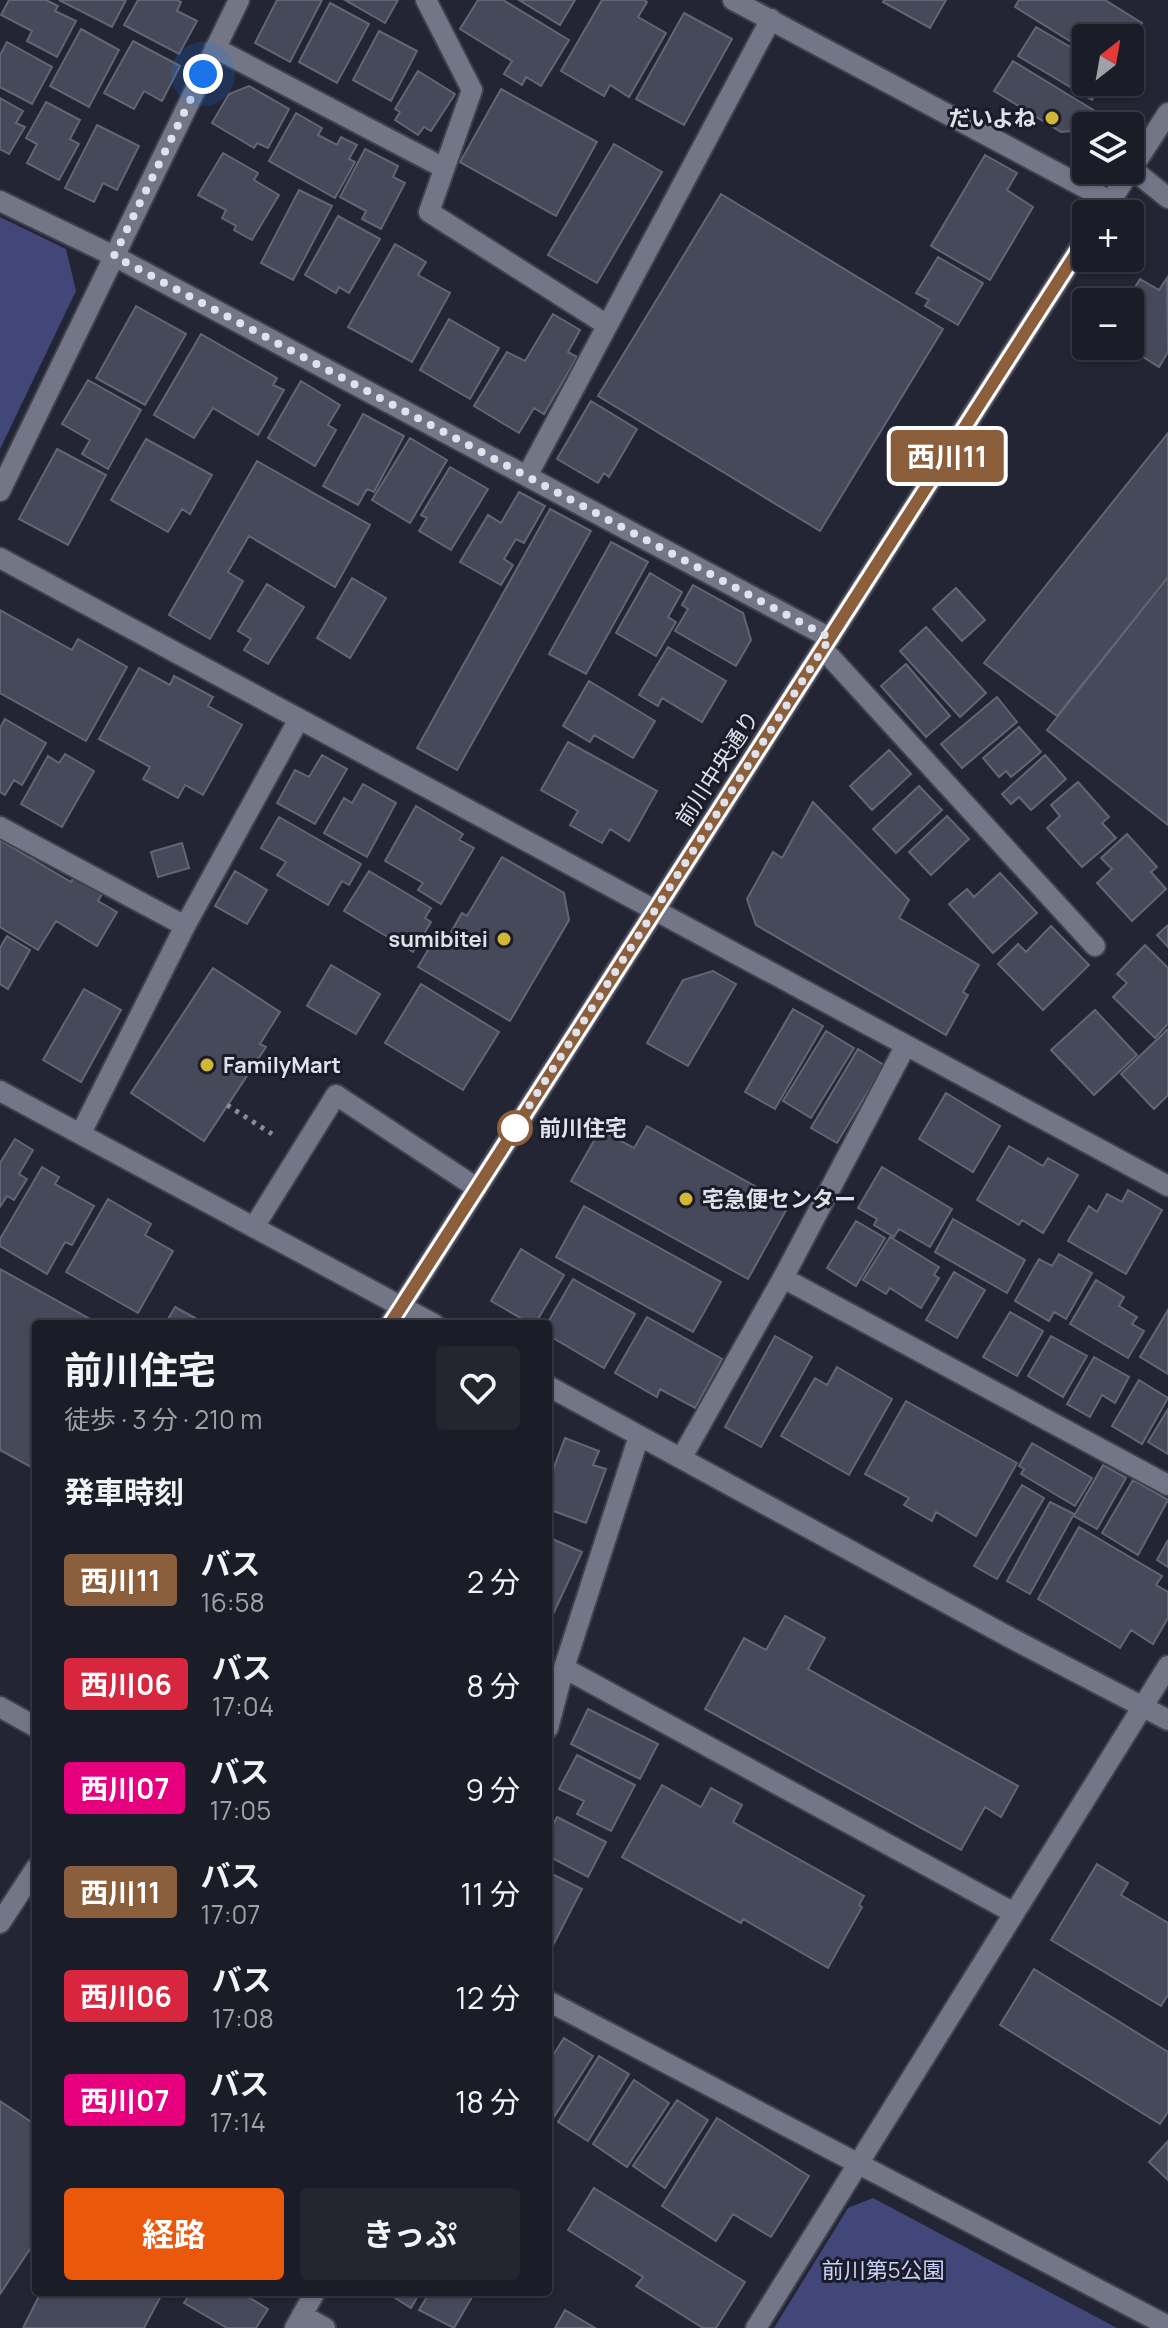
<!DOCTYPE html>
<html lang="ja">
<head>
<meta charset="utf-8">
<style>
	:root { --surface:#1a1c27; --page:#23252f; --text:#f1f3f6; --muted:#9fa1a7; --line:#383a44; --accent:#ea580c }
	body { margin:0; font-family:Manrope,"Noto Sans JP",sans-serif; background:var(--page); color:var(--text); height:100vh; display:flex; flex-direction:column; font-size:30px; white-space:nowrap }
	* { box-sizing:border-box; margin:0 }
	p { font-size:26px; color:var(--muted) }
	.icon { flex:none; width:44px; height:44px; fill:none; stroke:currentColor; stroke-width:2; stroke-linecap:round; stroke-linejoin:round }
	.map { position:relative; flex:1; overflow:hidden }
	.panel { position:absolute; left:32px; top:1320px; width:520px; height:976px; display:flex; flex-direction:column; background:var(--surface); border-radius:8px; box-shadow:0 2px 6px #0004,0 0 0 2px var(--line) }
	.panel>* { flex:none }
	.badge { padding:0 16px; border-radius:6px; font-size:28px; line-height:52px }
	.needle { width:52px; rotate:31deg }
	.buttons { position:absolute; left:1072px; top:24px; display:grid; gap:16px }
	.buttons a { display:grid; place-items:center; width:72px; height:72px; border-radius:8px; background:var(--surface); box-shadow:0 2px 6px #0004,0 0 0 2px var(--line); font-size:40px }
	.you { position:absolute; width:40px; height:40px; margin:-20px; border:6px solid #fff; border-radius:50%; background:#1a73e8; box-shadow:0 0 0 12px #1a73e833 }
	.map>.badge { position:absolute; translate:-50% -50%; box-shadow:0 0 0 4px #fff }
	h2 { padding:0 32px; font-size:30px; line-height:72px }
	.round { display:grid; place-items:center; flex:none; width:84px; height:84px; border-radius:8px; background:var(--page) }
	.head { display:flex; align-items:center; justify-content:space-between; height:136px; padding:0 32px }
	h1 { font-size:38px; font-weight:700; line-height:60px }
	.action { display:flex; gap:16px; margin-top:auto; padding:16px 32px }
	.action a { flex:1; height:92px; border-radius:8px; background:var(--accent); color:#fff; font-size:32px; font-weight:700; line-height:92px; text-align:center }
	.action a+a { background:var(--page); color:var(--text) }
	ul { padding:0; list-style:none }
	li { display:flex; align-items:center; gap:24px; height:104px; padding:0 32px }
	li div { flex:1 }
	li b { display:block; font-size:30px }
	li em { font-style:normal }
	li .badge { min-width:88px; font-weight:700; text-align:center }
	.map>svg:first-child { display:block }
</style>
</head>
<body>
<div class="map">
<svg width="1168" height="2328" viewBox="0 0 1168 2328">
	<rect width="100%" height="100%" fill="#232534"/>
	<path fill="#42477a" d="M 0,217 L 66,249 L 76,291 L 0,449 Z
		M 873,2198 L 1117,2328 L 774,2328 L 848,2208 Z"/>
	<path fill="#464959" stroke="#626575" stroke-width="2" d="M 9,0 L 46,0 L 58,6 L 55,11 L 76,21 L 57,57 L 27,41 L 32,31 L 1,15 Z
		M 59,0 L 126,0 L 112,27 Z
		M 138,0 L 177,0 L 181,2 L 177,11 L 197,21 L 179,54 L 124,25 Z
		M 277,0 L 322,0 L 290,62 L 255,43 Z
		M 345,0 L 398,0 L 385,23 Z
		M 478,0 L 503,0 L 569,40 L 541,86 L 526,77 L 522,85 L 504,74 L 512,61 L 460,29 Z
		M 519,0 L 575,0 L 560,25 Z
		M 602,0 L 644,0 L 647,2 L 638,17 L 666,33 L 629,97 L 610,85 L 604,96 L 561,71 Z
		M 884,0 L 946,0 L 930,28 L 883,2 Z
		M 1019,0 L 1105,0 L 1142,23 L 1130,43 L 1130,38 L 1086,38 L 1086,51 L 1015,7 Z
		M 330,3 L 369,24 L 337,83 L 299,62 Z
		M 684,13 L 732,39 L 684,125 L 636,99 Z
		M 1036,27 L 1086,56 L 1086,82 L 1103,82 L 1092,100 L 1018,56 Z
		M 81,29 L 119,50 L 89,107 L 50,86 Z
		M 379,31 L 417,51 L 391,101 L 353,80 Z
		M 133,41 L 180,66 L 162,101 L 144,91 L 134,109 L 104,93 Z
		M 7,42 L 52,67 L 32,104 L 0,87 L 0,55 Z
		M 1013,61 L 1095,111 L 1083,130 L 1061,132 L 994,91 Z
		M 418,71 L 455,94 L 431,131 L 424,127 L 418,135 L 395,120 L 400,112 L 395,109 Z
		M 249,86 L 289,109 L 268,148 L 257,143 L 254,148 L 212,123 L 229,94 Z
		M 501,89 L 597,142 L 556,216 L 460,162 Z
		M 0,98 L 23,111 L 16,123 L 25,127 L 9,154 L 0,149 Z
		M 46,102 L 80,120 L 70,139 L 79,144 L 59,180 L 27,163 L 37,144 L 26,138 Z
		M 296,113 L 322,128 L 318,135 L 337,145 L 341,137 L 357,145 L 349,159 L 355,162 L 335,198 L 269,161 Z
		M 97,125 L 139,146 L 117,190 L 103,183 L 94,202 L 65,188 Z
		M 614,144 L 662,172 L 597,283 L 548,255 Z
		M 365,149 L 398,166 L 393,177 L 405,183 L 381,229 L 362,219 L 366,211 L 340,197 Z
		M 223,153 L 258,173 L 254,180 L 279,195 L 252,240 L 234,230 L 236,226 L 222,218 L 226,210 L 198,195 Z
		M 985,155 L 1017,173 L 1007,190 L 1033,207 L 990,280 L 931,246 Z
		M 299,190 L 332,206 L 293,280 L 261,263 Z
		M 721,194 L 943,329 L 820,531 L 598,396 Z
		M 338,216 L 380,239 L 349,293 L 339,287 L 336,293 L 305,275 Z
		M 395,244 L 426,262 L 418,275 L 450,293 L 412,362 L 348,327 Z
		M 938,257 L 983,283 L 958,325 L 925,306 L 929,300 L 916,293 Z
		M 1167,278 L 1168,352 L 1159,367 L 1126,346 L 1130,346 L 1130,302 L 1126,302 L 1140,279 L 1159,290 Z
		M 136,306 L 186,334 L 145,405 L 96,378 Z
		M 553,314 L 580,330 L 568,352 L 577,357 L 544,414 L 534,408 L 519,433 L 474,406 L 507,352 L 525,361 Z
		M 449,319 L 499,348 L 470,399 L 420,370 Z
		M 201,334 L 277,378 L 273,385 L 284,390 L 258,435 L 213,408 L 194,438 L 154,415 Z
		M 88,380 L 141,410 L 108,469 L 82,454 L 90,440 L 62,424 Z
		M 301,381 L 340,405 L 328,425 L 336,430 L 315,466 L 268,438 Z
		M 591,401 L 637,429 L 609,477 L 604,473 L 598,483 L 557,459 Z
		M 363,414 L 404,436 L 374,492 L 367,489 L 358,505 L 323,486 Z
		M 1168,433 L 1168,577 L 1057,716 L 984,663 Z
		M 410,438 L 447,460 L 410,523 L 372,500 Z
		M 146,439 L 212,475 L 190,514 L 182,509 L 168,532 L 111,500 Z
		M 57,449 L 106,475 L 68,545 L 19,519 Z
		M 257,461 L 370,525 L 335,587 L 249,536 L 228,572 L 243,581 L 210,639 L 169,615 Z
		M 450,467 L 488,489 L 451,550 L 419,531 L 427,518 L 421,515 Z
		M 519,492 L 545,506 L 524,543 L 516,539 L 504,559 L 513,565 L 501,585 L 460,562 L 488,515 L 501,523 Z
		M 550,509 L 591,531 L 457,770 L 417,748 Z
		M 611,542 L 648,562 L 586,674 L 549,654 Z
		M 650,573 L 682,592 L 668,617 L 676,622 L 656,656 L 616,633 Z
		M 1168,577 L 1168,825 L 1047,730 Z
		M 352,578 L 386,598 L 350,658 L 317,638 Z
		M 267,584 L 304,607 L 268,664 L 244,650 L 251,639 L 238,631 Z
		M 693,585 L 743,613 L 751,640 L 736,666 L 675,631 L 688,609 L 682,605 Z
		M 956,588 L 985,620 L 962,641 L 933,609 Z
		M 0,610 L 72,650 L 78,639 L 127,667 L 86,741 L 0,693 Z
		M 926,627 L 986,693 L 960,717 L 900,651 Z
		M 668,647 L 726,681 L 702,722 L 662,698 L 658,706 L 639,695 Z
		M 906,664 L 950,716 L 926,737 L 881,686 Z
		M 139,668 L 170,685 L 174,676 L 213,697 L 208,706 L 242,725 L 203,795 L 185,785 L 178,798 L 143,779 L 150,767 L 99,739 Z
		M 589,681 L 655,721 L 633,758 L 594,735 L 590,742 L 563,726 Z
		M 997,697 L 1017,722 L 962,768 L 941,744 Z
		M 5,719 L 46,743 L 22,785 L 14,780 L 5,795 L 0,792 L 0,728 Z
		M 1019,727 L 1041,752 L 1011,777 L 1006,771 L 999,777 L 983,758 Z
		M 568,742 L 657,791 L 629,841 L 610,829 L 602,843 L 570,825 L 578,811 L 541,790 Z
		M 889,750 L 911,774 L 872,810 L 850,786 Z
		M 65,754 L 94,771 L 62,827 L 21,804 L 48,756 L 59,763 Z
		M 322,755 L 347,769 L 315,824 L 277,803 L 295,770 L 309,777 Z
		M 1045,755 L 1066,779 L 1031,810 L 1019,797 L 1011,804 L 1002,794 Z
		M 1078,782 L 1109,817 L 1102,823 L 1116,838 L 1082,867 L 1047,828 L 1060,816 L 1051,805 Z
		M 363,784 L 396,803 L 367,857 L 324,833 L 344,798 L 352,803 Z
		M 919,786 L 942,810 L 896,853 L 873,829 Z
		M 813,802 L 909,900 L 899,918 L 979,965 L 963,992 L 968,995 L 946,1035 L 756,925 L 747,899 L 773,852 L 782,858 Z
		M 416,806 L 463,834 L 459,840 L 474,848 L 441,904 L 418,890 L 423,883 L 385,861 Z
		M 947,816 L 969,839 L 931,875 L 909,852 Z
		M 279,817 L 361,864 L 349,885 L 342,881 L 328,905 L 277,875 L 286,862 L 261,848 Z
		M 1127,834 L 1157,867 L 1151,872 L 1166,889 L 1132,921 L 1097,883 L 1112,869 L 1101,858 Z
		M 0,840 L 71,882 L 74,877 L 102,894 L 98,901 L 117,912 L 97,946 L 56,921 L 38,950 L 0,927 Z
		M 182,843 L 189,868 L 158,877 L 151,852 Z
		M 502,857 L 564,893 L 569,920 L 510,1021 L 418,967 L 434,940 L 443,946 L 462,913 L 467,916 Z
		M 235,871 L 267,890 L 247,924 L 215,906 Z
		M 369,871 L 431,908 L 425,918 L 431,922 L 413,952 L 344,911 Z
		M 1000,873 L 1037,913 L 993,953 L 949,904 L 967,889 L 974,897 Z
		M 1168,925 L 1168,947 L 1157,935 Z
		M 1051,926 L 1089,965 L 1043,1010 L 998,964 L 1018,944 L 1026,952 Z
		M 7,936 L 30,950 L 8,989 L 0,984 L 0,948 Z
		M 1145,945 L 1168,968 L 1168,1024 L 1155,1038 L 1113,997 L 1127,983 L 1117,974 Z
		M 331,965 L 380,994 L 356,1034 L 307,1006 Z
		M 213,968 L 280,1012 L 260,1044 L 266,1047 L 204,1141 L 131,1093 Z
		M 713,971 L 736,984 L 688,1066 L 647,1043 L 683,980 Z
		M 421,984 L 499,1032 L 463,1090 L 385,1043 Z
		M 84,989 L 121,1010 L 81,1082 L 43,1060 Z
		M 793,1009 L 823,1026 L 775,1109 L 745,1092 Z
		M 1095,1010 L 1137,1055 L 1094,1095 L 1051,1050 Z
		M 1168,1029 L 1168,1095 L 1154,1109 L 1121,1074 Z
		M 826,1031 L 854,1048 L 811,1118 L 783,1101 Z
		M 858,1049 L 884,1065 L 837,1143 L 811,1128 Z
		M 946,1093 L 1000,1126 L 973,1172 L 919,1139 Z
		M 647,1126 L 789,1205 L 748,1279 L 571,1181 L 600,1130 L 634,1148 Z
		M 15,1139 L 33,1150 L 19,1174 L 27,1179 L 14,1200 L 7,1196 L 0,1207 L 0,1163 Z
		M 1009,1146 L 1043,1166 L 1048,1158 L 1078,1175 L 1043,1233 L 1022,1220 L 1019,1225 L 977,1200 Z
		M 42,1167 L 59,1177 L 55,1184 L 94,1206 L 72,1245 L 65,1242 L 47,1274 L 0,1246 L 0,1239 Z
		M 882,1167 L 952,1209 L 930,1247 L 899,1229 L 894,1237 L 874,1225 L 877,1219 L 858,1208 Z
		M 1128,1190 L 1162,1210 L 1126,1274 L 1068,1241 L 1089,1206 L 1097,1212 L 1107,1194 L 1122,1202 Z
		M 108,1199 L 151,1224 L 145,1235 L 173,1251 L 138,1313 L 66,1272 Z
		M 584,1206 L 721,1282 L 693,1332 L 556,1257 Z
		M 953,1219 L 1025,1260 L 1007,1293 L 935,1252 Z
		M 856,1221 L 885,1238 L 856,1286 L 827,1268 Z
		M 890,1237 L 939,1267 L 934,1275 L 939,1278 L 921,1308 L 890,1288 L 886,1294 L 863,1280 Z
		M 521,1249 L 564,1275 L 535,1324 L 531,1324 L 491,1301 Z
		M 1059,1254 L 1092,1273 L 1066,1319 L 1054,1312 L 1049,1321 L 1015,1301 L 1039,1259 L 1052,1266 Z
		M 0,1269 L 99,1324 L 36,1324 L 36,1458 L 31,1467 L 0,1450 Z
		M 954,1272 L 985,1290 L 957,1338 L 926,1320 Z
		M 573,1279 L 635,1314 L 604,1368 L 548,1335 L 547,1324 Z
		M 1096,1280 L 1124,1297 L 1119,1306 L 1137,1317 L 1132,1324 L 1144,1331 L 1128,1358 L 1070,1324 Z
		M 175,1307 L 206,1324 L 165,1324 Z
		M 1168,1310 L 1168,1374 L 1140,1357 Z
		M 1010,1312 L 1043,1331 L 1017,1376 L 983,1357 Z
		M 647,1317 L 722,1359 L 695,1408 L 660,1389 L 657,1397 L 615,1373 Z
		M 775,1336 L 812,1357 L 761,1447 L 725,1427 Z
		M 1051,1336 L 1087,1356 L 1063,1397 L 1028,1376 Z
		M 1094,1357 L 1129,1377 L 1115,1403 L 1102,1395 L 1090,1417 L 1067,1404 Z
		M 837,1367 L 892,1399 L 849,1475 L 781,1436 L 815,1378 L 827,1385 Z
		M 1139,1380 L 1168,1398 L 1142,1444 L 1112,1426 Z
		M 906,1401 L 1017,1463 L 976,1536 L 936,1512 L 932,1521 L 904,1505 L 909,1498 L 865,1474 Z
		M 1168,1409 L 1168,1454 L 1148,1442 Z
		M 565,1438 L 599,1451 L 593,1465 L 606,1469 L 586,1523 L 548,1509 L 548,1483 Z
		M 1032,1443 L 1092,1478 L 1075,1506 L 1021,1474 L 1024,1469 L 1019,1466 Z
		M 1103,1465 L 1126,1478 L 1097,1529 L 1074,1516 Z
		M 1133,1480 L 1168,1500 L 1138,1555 L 1102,1533 Z
		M 1022,1485 L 1044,1498 L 997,1579 L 974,1566 Z
		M 1050,1502 L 1074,1514 L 1030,1594 L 1007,1581 Z
		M 1079,1527 L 1162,1576 L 1156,1585 L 1168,1592 L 1168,1618 L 1153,1644 L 1131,1630 L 1120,1648 L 1038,1599 Z
		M 548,1537 L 582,1552 L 548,1625 Z
		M 1168,1540 L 1168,1567 L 1157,1560 Z
		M 785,1616 L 825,1638 L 808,1669 L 1018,1786 L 1001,1817 L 985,1807 L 961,1850 L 705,1709 L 744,1638 L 766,1650 Z
		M 588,1709 L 658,1744 L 640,1779 L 571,1744 Z
		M 577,1755 L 635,1785 L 611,1831 L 577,1814 L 584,1801 L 559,1789 Z
		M 662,1785 L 701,1807 L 711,1788 L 742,1805 L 733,1822 L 864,1896 L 859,1905 L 862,1907 L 828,1968 L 743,1919 L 741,1923 L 622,1857 Z
		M 557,1817 L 606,1842 L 588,1877 L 548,1856 L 548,1834 Z
		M 1097,1864 L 1128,1883 L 1121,1895 L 1168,1923 L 1168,1995 L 1161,2006 L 1051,1940 Z
		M 548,1872 L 582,1889 L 548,1955 Z
		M 1034,1969 L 1168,2052 L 1168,2112 L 1160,2124 L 1000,2025 Z
		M 564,2038 L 593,2056 L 552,2120 L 548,2117 L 548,2063 Z
		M 599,2056 L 629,2074 L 588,2141 L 558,2122 Z
		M 634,2080 L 669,2103 L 627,2167 L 593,2144 Z
		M 677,2100 L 708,2120 L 665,2188 L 633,2166 Z
		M 0,2101 L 36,2125 L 36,2240 L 0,2294 Z
		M 717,2118 L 809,2176 L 771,2237 L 733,2214 L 716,2241 L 662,2206 Z
		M 1168,2141 L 1168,2180 L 1149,2162 Z
		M 594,2188 L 745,2282 L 716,2328 L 703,2328 L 636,2286 L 643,2277 L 568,2230 Z
		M 41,2292 L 163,2292 L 144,2328 L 23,2328 Z
		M 191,2292 L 240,2292 L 268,2309 L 256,2328 L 227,2328 L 184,2303 Z
		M 386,2292 L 420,2292 L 411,2308 Z
		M 430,2292 L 475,2292 L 454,2328 L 419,2310 Z
		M 565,2310 L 595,2328 L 555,2328 Z"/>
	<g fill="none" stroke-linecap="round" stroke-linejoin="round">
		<g stroke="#40414d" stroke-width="24">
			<path id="service" d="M 426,0 L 472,90 L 429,212 L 607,325
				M 215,48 L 444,168
				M 823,649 L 1095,946
				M 254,1227 L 336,1095 L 477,1188"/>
		</g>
		<g stroke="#40414d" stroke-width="24">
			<path id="minor" d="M 733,0 L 1110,201
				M 0,201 L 114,256 L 830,638
				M 527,476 L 771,19
				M 0,491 L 239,0
				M 0,558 L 1168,1186
				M 0,827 L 185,926
				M 81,1133 L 185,926 L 299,719
				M 783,1278 L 1168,1485
				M 682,1457 L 783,1278 L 906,1045
				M 564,1668 L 1014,1913
				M 0,1707 L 36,1727
				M 548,1728 L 564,1668 L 639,1436
				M 548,2001 L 1168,2326
				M 302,2315 L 325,2328
				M 295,2328 L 315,2292
				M 756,2328 L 1168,1666"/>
		</g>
		<g stroke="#40414d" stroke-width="24">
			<path id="tertiary" d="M 1132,169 L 1168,198
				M 1102,214 L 1168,113
				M 0,1091 L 434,1324
				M 390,1324 L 1086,238
				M 548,1386 L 1009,1637 L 1168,1720
				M 0,1923 L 36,1868"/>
		</g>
		<path stroke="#898b97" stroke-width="5" stroke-dasharray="4 6" stroke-linecap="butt" d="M 227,1105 L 272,1134"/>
		<use href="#service" stroke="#737687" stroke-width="20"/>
		<use href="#minor" stroke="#737687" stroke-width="20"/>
		<use href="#tertiary" stroke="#737687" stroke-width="20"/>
	</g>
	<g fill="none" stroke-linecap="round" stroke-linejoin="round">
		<g stroke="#fff" stroke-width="18">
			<path id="line" d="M 390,1324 L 1086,238"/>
		</g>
		<use href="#line" stroke="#8b5e3c" stroke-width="12"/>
		<path stroke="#e0e2eb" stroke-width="8" stroke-dasharray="0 14.4" d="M 203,74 L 114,256 L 830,638 L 509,1137 L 515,1128"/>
	</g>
	<g fill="#d1b736" stroke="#1a1c2a" stroke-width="3">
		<circle cx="1052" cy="118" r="8"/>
		<circle cx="504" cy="939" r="8"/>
		<circle cx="207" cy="1065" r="8"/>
		<circle cx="686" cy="1199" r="8"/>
	</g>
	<circle fill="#fff" stroke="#8b5e3c" stroke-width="4" cx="515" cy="1128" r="16"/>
	<g text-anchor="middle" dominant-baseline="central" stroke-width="6" stroke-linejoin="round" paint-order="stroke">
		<g font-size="22" font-weight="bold" fill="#e0e2eb" stroke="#1a1c2a" text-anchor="end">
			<text x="1036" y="118">だいよね</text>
			<text x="488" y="939">sumibitei</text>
			<text x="223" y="1065" text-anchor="start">FamilyMart</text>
			<text x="702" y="1199" text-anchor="start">宅急便センター</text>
		</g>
		<g font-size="22" fill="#e0e2eb" stroke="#1a1c2a">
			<text transform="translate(717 768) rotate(-57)">前川中央通り</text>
		</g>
		<g font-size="22" font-weight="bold" fill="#e0e2eb" stroke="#1a1c2a" text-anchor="start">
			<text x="539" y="1128">前川住宅</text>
		</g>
		<g font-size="22" fill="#cbd2f9" stroke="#1a1c2a">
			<text x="883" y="2270">前川第5公園</text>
		</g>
	</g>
</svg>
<div class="buttons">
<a><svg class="needle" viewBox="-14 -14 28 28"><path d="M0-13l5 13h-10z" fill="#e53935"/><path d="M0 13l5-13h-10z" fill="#9fa1a7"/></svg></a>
<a><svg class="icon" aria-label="layers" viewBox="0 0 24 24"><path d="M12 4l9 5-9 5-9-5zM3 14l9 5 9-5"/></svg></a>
<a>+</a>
<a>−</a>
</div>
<div class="you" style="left:203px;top:74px"></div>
<b class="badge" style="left:947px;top:456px;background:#8b5e3c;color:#fff">西川11</b>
<section class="panel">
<div class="head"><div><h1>前川住宅</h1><p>徒歩 · 3 分 · 210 m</p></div><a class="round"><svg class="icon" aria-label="heart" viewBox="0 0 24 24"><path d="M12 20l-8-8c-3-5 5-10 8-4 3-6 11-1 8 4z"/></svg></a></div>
<h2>発車時刻</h2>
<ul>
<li><span class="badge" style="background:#8b5e3c;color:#fff">西川11</span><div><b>バス</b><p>16:58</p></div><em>2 分</em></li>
<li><span class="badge" style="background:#d7263d;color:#fff">西川06</span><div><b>バス</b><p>17:04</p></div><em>8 分</em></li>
<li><span class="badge" style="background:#e6007e;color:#fff">西川07</span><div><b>バス</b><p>17:05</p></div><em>9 分</em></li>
<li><span class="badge" style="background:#8b5e3c;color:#fff">西川11</span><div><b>バス</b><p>17:07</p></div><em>11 分</em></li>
<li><span class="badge" style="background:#d7263d;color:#fff">西川06</span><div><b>バス</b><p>17:08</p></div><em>12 分</em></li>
<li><span class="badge" style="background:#e6007e;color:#fff">西川07</span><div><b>バス</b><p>17:14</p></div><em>18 分</em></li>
</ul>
<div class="action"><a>経路</a><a>きっぷ</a></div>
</section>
</div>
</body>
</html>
